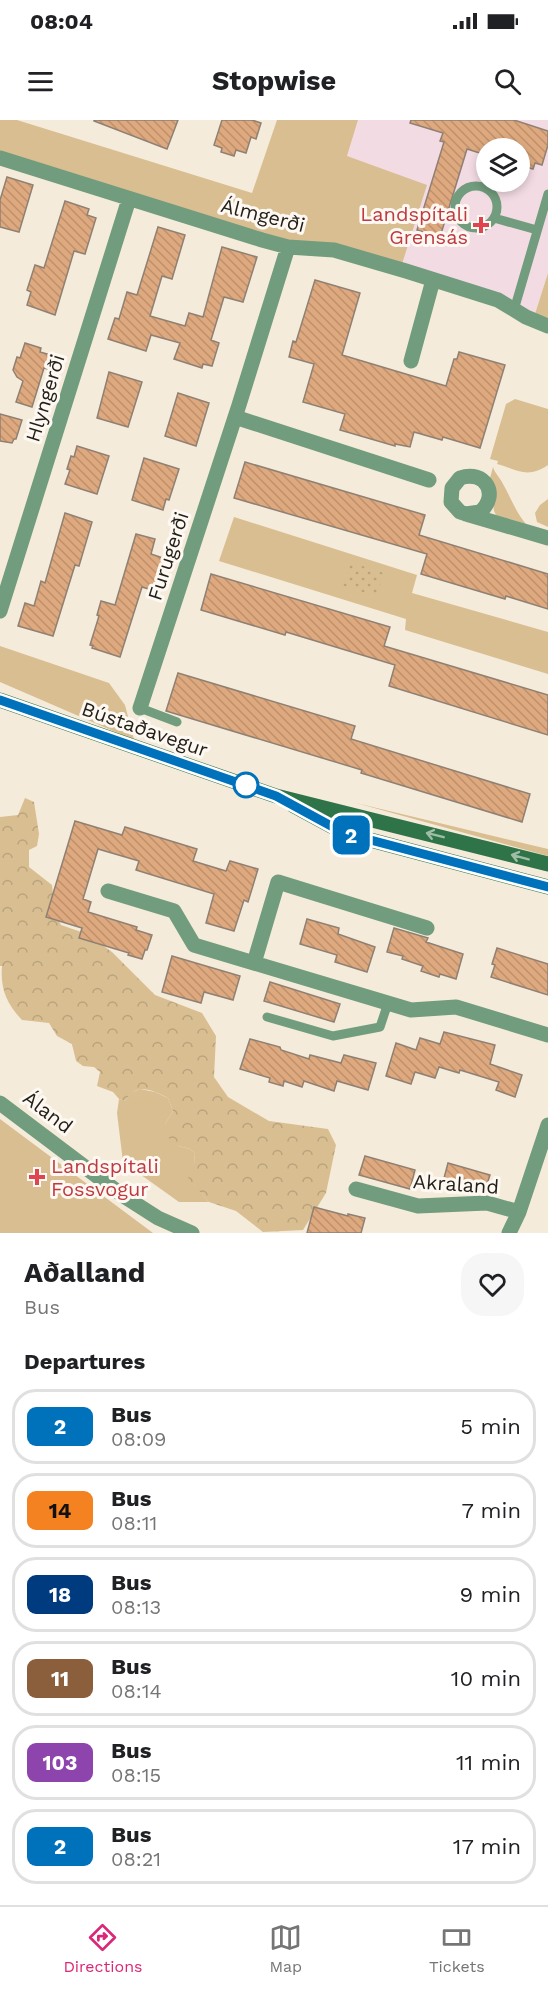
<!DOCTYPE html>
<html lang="en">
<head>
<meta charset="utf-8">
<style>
	:root { --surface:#fff; --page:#f6f6f6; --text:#202124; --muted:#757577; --line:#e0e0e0; --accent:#db2777 }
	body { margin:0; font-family:"Work Sans",sans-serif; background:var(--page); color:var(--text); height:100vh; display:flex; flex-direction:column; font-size:22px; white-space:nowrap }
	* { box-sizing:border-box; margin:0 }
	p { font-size:20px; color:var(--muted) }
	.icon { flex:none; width:33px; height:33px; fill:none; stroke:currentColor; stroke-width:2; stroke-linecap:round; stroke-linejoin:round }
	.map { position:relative; height:1113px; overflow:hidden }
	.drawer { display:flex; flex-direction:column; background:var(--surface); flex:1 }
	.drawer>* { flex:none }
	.badge { padding:0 12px; border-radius:9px; font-size:21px; line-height:39px }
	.tools { position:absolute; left:476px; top:18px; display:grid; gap:12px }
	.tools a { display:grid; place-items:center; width:54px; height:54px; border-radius:50%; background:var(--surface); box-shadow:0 3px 9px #0003; font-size:30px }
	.map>.badge { position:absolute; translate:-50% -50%; box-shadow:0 0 0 3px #fff }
	h2 { padding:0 24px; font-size:22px; line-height:54px }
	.round { display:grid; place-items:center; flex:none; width:63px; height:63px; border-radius:24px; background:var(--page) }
	.overview { display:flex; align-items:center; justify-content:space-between; height:102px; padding:0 24px }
	h1 { font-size:28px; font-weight:700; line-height:45px }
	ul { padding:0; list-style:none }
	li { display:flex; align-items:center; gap:18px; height:75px; margin:0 12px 9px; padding:0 12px; border:3px solid var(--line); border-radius:24px }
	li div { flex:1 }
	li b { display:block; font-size:22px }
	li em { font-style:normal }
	li .badge { min-width:66px; font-weight:700; text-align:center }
	.status { display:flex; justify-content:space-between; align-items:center; height:42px; padding:0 30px; background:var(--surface); direction:ltr }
	.status svg { height:16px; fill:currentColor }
	header { display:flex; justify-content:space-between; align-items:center; height:78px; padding:0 24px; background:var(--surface); font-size:27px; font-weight:700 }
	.dock { display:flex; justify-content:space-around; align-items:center; height:84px; border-top:2px solid var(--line); background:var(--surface); font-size:16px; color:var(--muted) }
	.dock a { display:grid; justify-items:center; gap:3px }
	.dock .on { color:var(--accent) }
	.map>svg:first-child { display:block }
</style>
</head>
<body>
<div class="status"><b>08:04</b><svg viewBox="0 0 49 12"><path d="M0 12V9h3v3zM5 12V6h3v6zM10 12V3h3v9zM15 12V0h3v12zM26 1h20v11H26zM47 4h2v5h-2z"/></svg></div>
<header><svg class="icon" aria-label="menu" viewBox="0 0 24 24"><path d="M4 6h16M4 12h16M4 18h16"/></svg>Stopwise<svg class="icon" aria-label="search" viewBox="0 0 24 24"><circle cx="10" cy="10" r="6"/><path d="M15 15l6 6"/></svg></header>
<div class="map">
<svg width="548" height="1113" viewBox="0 0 548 1113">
	<defs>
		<pattern id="forest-crowns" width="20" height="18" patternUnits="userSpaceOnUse" patternTransform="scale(1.5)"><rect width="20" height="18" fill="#d9be91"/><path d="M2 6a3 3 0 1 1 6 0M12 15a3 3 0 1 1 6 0" fill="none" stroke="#baa37c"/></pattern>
		<pattern id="park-dots" width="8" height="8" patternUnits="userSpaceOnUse" patternTransform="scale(1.5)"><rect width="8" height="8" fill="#d9be91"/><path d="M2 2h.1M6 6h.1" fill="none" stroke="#baa37c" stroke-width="1.8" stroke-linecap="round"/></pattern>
		<pattern id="building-back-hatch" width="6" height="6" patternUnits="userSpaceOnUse" patternTransform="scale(1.5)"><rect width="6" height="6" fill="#dea97e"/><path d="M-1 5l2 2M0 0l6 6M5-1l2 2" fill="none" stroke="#be916c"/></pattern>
	</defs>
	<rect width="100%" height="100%" fill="#f5ebda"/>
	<path fill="#f3dbe4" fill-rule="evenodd" d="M 358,0 L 548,0 L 548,153 L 535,194 L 402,144 L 347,36 ZM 486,28 L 519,28 L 519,62 L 486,62 Z"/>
	<path fill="#d9be91" d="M 0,0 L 17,0 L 252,73 L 277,0 L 358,0 L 347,36 L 427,65 L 402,144 L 280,120 L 0,32 Z
		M 548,153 L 548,198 L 535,194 Z
		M 515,279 L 548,289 L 548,345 C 527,359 519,350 497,344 L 498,341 L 490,339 L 506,284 Z
		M 493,347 C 495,354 500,357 503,364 C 511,378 515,391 526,404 L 496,395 L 494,391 L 490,358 Z
		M 548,379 L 548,407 L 537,402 L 535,393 L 540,385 Z
		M 234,397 L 417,455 L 412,473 L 548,512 L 548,554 L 405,510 L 406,499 L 219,441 Z
		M 0,526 L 109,563 L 125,585 L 134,620 L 0,562 Z
		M 356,683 L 548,729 L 548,736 Z
		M 140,969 L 155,972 L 168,978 L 173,991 L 165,1004 L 178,1026 L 190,1029 L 195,1033 L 194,1044 L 189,1059 L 209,1082 L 179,1082 L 123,1042 L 117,993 L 119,979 L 125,981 L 130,973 Z
		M 0,999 L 153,1113 L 0,1113 Z"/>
	<path fill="url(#forest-crowns)" d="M 25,678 L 34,682 L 39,714 L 37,726 L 29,730 L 29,747 L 52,765 L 55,793 L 61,805 L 87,814 L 112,832 L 155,875 L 202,893 L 216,916 L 214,957 L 228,977 L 269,1001 L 328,1009 L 336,1025 L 326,1073 L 303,1110 L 263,1112 L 236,1091 L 209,1082 L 189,1060 L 187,1053 L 189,1047 L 194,1044 L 195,1033 L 190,1029 L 178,1026 L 165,1015 L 165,1004 L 173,991 L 168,978 C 152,970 136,962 125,981 L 119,979 L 113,972 L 97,966 L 100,952 L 94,947 L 83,946 L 76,941 L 72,924 L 57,916 L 49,903 L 22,900 C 7,884 0,869 2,846 L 0,846 L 0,697 L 18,695 Z"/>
	<path fill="url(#park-dots)" d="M 350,442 L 384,453 L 376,477 L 343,466 Z"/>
	<path fill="url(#building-back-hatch)" stroke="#8f8074" stroke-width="1.5" d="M 94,0 L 178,0 L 167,29 L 94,1 Z
		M 222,0 L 252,0 L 261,3 L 256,19 L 251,17 L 246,33 L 236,30 L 234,36 L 221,32 L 222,28 L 214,25 Z
		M 411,0 L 514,0 L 548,11 L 548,25 L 542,45 L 535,43 L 533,49 L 519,45 L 519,28 L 486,28 L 486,35 L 467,29 L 440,117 L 417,110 L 444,22 L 440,21 L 443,13 L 410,3 Z
		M 7,57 L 33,65 L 19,112 L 0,107 L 0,80 Z
		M 65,81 L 89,89 L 87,95 L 96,98 L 85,134 L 74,131 L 55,195 L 27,185 L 31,172 L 27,170 L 35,145 L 44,148 Z
		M 158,107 L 185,115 L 172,159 L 162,156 L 150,196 L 185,206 L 189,193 L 203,197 L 222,127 L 257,137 L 243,182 L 224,177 L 211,220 L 219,223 L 212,246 L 203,244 L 202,248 L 174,239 L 180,223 L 151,215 L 146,231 L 108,219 L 115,198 L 119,199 L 127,172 L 137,175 Z
		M 315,160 L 360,173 L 342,235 L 446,266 L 454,239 L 457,239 L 459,232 L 505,245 L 480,328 L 443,317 L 442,320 L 414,312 L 410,327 L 395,324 L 395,326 L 340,310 L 345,294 L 303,282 L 314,244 L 289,237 L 293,221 L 296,222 Z
		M 25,223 L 41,228 L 40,232 L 51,235 L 48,249 L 44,248 L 32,287 L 16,282 L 23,261 L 17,257 L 13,250 L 17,237 L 20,238 Z
		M 109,252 L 142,262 L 128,307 L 97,298 Z
		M 178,273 L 209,283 L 196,326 L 165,316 Z
		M 0,294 L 22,300 L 16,319 L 14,319 L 12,323 L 0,321 Z
		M 77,326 L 109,336 L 97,374 L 65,364 L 70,350 L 67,349 L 71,336 L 74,337 Z
		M 144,338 L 179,349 L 169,380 L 166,379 L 163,390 L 132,380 Z
		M 245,342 L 425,395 L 419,415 L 548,454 L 548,489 L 506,476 L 505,479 L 421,454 L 427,434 L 234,378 Z
		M 65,393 L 92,402 L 79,446 L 75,445 L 53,516 L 18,506 L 25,483 L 34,486 L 41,461 L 45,463 Z
		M 136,414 L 155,419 L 151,434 L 163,438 L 155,471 L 142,467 L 120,537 L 92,528 L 93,526 L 90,525 L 99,496 L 97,495 L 101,481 L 115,485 Z
		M 211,454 L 390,507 L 384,526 L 548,575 L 548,615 L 389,566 L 395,545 L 286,512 L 285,515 L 201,490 Z
		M 178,553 L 355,606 L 351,619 L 530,674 L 522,702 L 361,653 L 362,650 L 166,591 Z
		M 75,701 L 122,715 L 125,707 L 197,729 L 193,741 L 226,751 L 230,741 L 258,749 L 248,782 L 244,780 L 234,811 L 206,803 L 214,774 L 136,750 L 139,741 L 98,729 L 83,779 L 91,782 L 88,792 L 137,807 L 136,810 L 152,815 L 147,830 L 145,830 L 142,839 L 128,835 L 129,833 L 79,818 L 82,808 L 46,797 Z
		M 307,799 L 339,808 L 338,814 L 375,827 L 367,852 L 335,842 L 337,835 L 300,824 Z
		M 394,808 L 428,818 L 426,822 L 463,834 L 456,859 L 440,854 L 439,857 L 421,851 L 423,846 L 402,839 L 403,836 L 387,832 Z
		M 497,828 L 548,844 L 548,875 L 491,857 L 495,845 L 492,844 Z
		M 172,836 L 240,856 L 233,880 L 204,872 L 201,883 L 162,872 Z
		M 270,862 L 340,884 L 334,902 L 264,881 Z
		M 444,912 L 495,925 L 490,944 L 522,955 L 515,977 L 496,970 L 499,962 L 460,950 L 459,953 L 439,947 L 435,958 L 415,952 L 411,964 L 386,956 L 396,923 L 416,930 L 420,918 L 440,924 Z
		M 250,919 L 280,927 L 281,930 L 309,939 L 310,935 L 341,943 L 344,935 L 376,943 L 368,970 L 337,961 L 334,971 L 304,961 L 302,967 L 284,961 L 283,966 L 269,962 L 270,958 L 240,949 Z
		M 365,1036 L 415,1050 L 410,1069 L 359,1055 Z
		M 448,1043 L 490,1055 L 484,1073 L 443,1062 Z
		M 314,1087 L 348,1096 L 348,1094 L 365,1098 L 361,1113 L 307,1113 Z"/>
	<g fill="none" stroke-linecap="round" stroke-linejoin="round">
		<path stroke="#719c7d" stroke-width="9" d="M455 87a21 21 0 1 1 42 0a21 21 0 1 1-42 0Z
			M 494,98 L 537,110
			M 514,190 L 548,74
			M 140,588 L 177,602
			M 267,897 L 333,916 L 380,907 L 388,883"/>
		<path stroke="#719c7d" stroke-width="15" d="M 0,38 L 262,120 L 288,127 L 334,130 L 406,151 L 498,180 L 526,197 L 548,206
			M 411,241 L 433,160
			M 235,297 L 429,360
			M 466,394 L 480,392 C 500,375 485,349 460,358 L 452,368 L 451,382 L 460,392 L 466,394 L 548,418
			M 0,491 L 129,79
			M 140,588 L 239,285 L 288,127
			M 108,771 L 174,791 L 194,825 L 411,890 L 456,887 L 548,915
			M 254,843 L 278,762 L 427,808
			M 0,983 L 122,1075 L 158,1098 L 192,1113
			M 356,1069 L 418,1086 L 487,1083 L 519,1092
			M 509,1113 L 519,1092 L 548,1005"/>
		<path stroke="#2f7448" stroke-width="15" d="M 0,580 L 276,676 L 548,744
			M 294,686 L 344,713 L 548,767"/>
	</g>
	<defs><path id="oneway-shaft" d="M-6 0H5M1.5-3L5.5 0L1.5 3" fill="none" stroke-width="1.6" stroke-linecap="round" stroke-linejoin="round" transform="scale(1.5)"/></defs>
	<g stroke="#a0bda6">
		<use href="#oneway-shaft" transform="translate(435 715) rotate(-166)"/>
		<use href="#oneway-shaft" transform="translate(520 737) rotate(-165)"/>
	</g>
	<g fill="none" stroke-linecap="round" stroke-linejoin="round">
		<g stroke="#fff" stroke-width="14">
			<path id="line" d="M 0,580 L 276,676 L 344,713 L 548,767"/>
		</g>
		<use href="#line" stroke="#0072bc" stroke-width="9"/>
	</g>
	<g fill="#e0444e" stroke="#fdf9f2" stroke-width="2">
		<path d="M478 96h6v6h6v6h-6v6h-6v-6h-6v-6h6z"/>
		<path d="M34 1048h6v6h6v6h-6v6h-6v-6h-6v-6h6z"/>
	</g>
	<circle fill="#fff" stroke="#0072bc" stroke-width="3" cx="246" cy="665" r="12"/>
	<g text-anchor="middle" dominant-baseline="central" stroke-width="6" stroke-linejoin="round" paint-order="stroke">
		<g font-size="20" fill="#be3a42" stroke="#fdf9f2" text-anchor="end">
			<text x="468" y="94">Landspítali<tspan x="468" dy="23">Grensás</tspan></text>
			<text x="51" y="1046" text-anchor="start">Landspítali<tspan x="51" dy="23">Fossvogur</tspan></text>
		</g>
		<g font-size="20" fill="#221e18" stroke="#fdf9f2">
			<text transform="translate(263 95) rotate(14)">Álmgerði</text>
			<text transform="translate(45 278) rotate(-73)">Hlyngerði</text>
			<text transform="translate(168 436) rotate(-72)">Furugerði</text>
			<text transform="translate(145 609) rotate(19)">Bústaðavegur</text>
			<text transform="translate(48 992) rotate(37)">Áland</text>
			<text transform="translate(456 1064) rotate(4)">Akraland</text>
		</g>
	</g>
</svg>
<div class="tools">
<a><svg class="icon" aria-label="layers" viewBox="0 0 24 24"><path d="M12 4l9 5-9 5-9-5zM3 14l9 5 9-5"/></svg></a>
</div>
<b class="badge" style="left:351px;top:715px;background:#0072bc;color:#fff">2</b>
</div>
<section class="drawer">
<div class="overview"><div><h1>Aðalland</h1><p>Bus</p></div><a class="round"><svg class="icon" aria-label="heart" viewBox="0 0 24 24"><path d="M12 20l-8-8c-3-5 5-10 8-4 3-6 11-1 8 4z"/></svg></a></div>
<h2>Departures</h2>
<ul>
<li><span class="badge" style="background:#0072bc;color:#fff">2</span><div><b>Bus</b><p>08:09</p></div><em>5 min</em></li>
<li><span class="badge" style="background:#f58220;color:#111">14</span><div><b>Bus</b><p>08:11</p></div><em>7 min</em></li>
<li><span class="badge" style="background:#003b80;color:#fff">18</span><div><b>Bus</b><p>08:13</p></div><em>9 min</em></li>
<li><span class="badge" style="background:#8b5e3c;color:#fff">11</span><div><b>Bus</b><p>08:14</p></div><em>10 min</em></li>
<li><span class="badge" style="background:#8e44ad;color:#fff">103</span><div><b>Bus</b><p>08:15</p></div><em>11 min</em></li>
<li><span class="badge" style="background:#0072bc;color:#fff">2</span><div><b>Bus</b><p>08:21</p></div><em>17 min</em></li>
</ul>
</section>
<nav class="dock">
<a class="on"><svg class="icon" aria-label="directions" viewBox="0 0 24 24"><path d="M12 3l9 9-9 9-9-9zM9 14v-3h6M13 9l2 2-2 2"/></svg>Directions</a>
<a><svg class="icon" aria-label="map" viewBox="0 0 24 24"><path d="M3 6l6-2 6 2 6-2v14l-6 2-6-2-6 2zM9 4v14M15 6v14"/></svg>Map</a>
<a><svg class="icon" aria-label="tickets" viewBox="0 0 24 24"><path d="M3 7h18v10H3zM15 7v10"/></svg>Tickets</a>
</nav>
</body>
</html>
